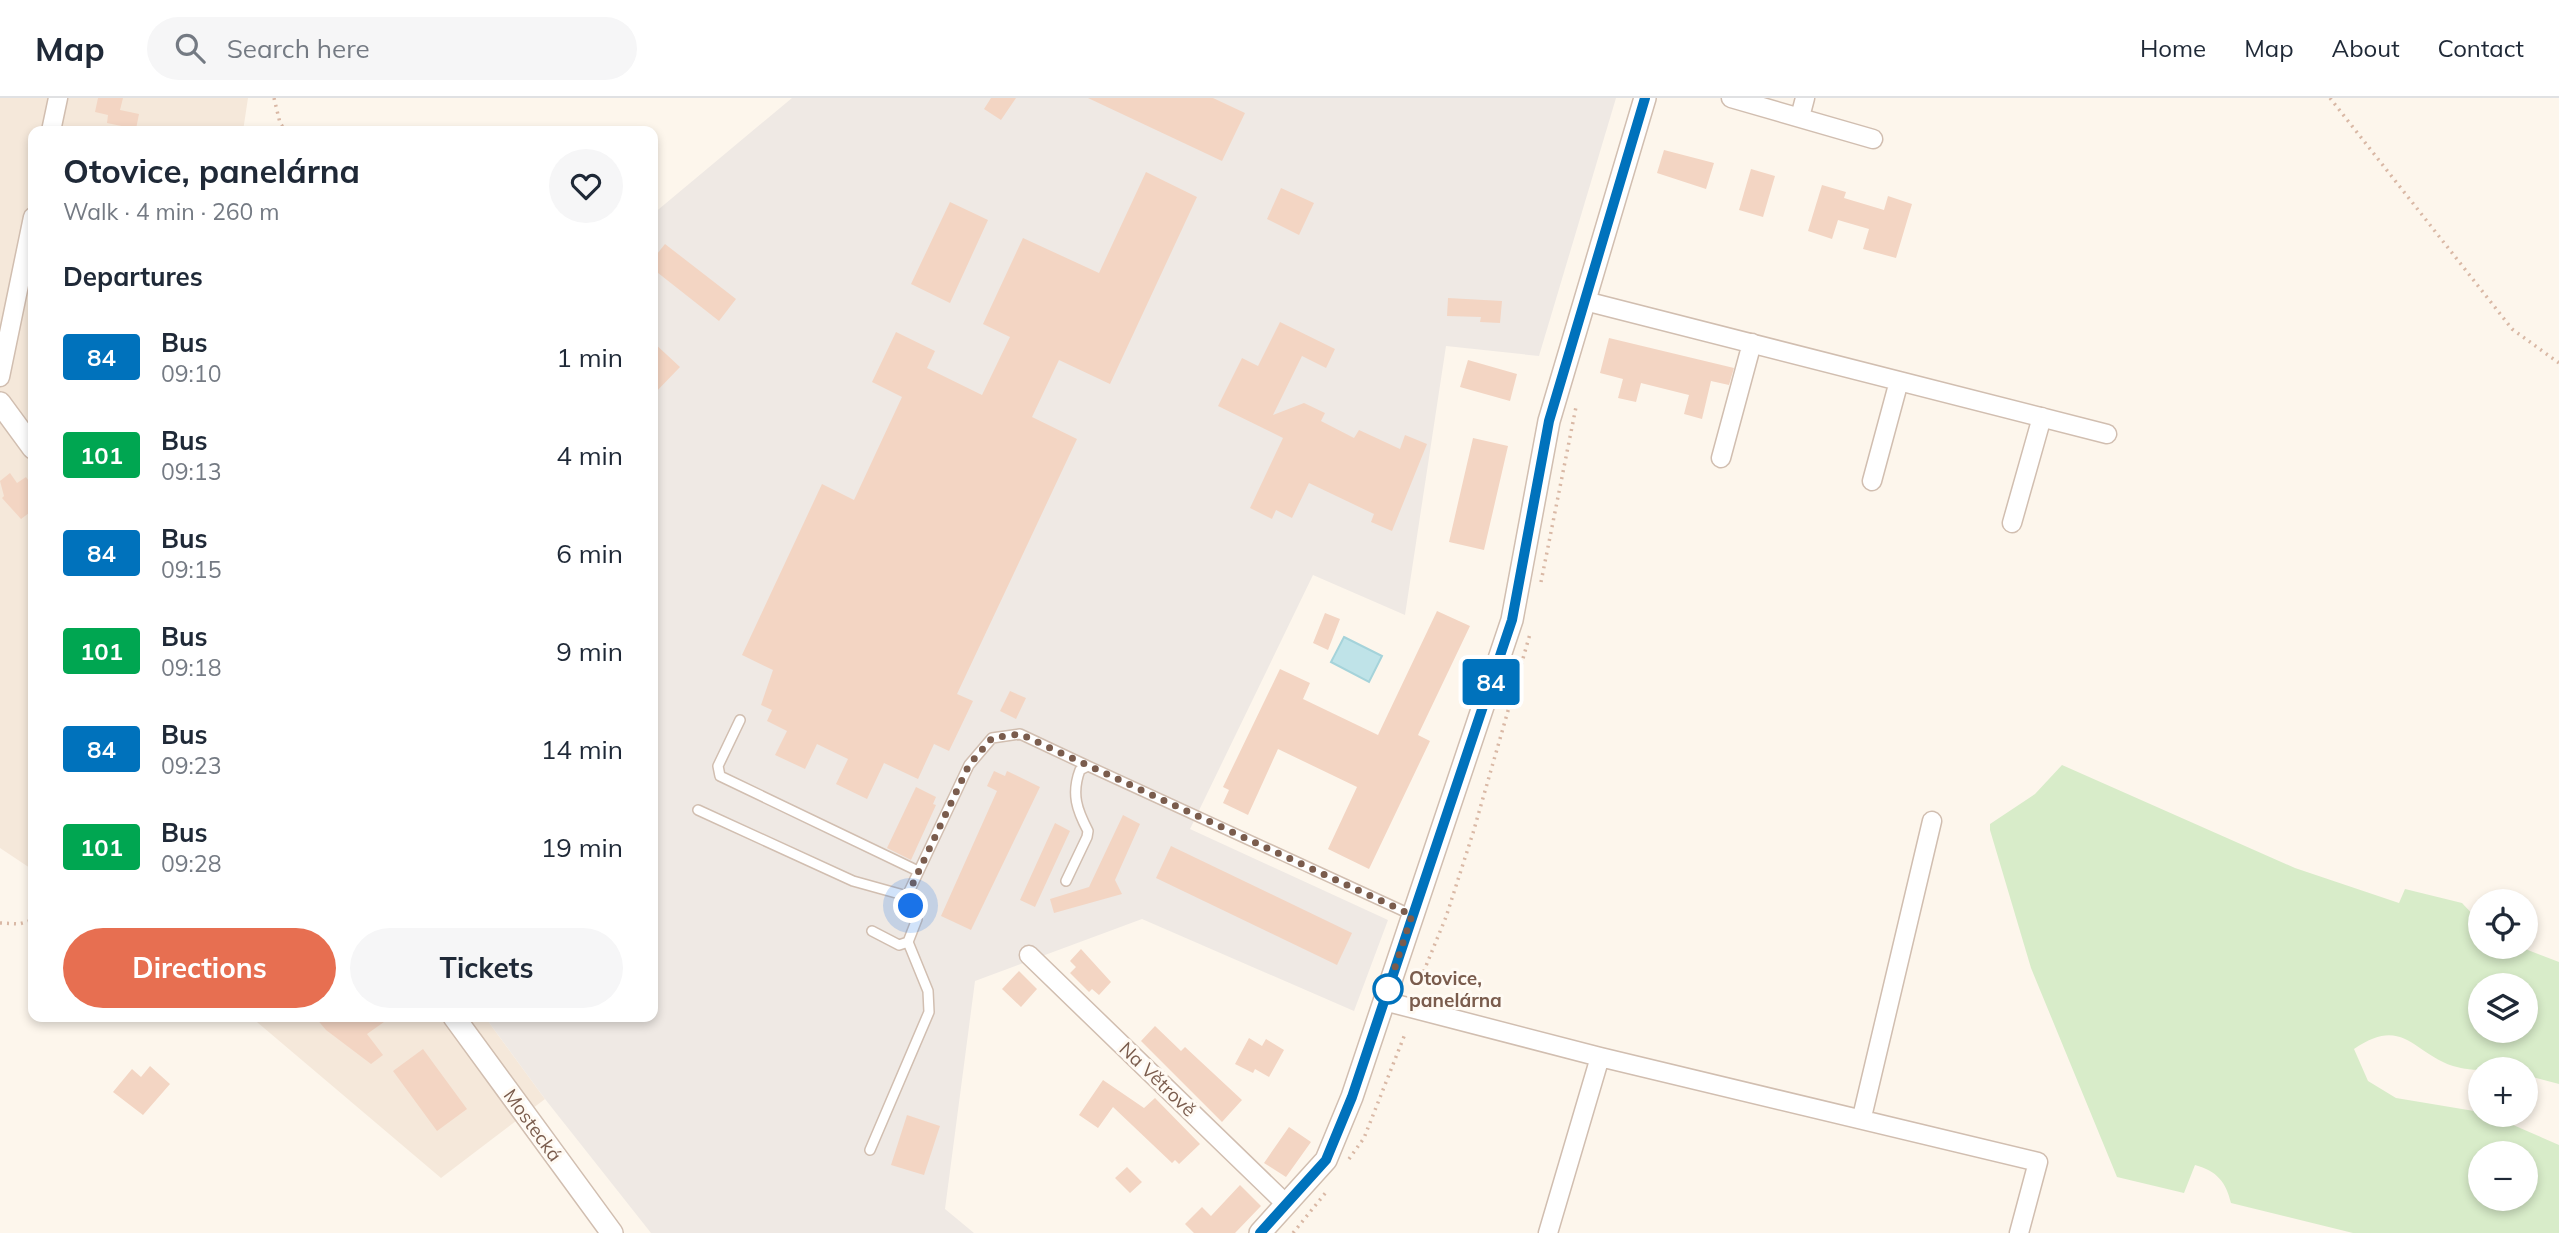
<!DOCTYPE html>
<html lang="en">
<head>
<meta charset="utf-8">
<style>
	:root { --surface:#fff; --page:#f6f6f7; --text:#1f2937; --muted:#747a83; --line:#e0e1e3; --accent:#e76f51 }
	body { margin:0; font-family:Mulish,sans-serif; background:var(--page); color:var(--text); height:100vh; display:flex; flex-direction:column; font-size:26px; white-space:nowrap }
	* { box-sizing:border-box; margin:0 }
	p { font-size:23px; color:var(--muted) }
	.icon { flex:none; width:38px; height:38px; fill:none; stroke:currentColor; stroke-width:2; stroke-linecap:round; stroke-linejoin:round }
	.map { position:relative; flex:1; overflow:hidden }
	.details { position:absolute; left:28px; top:28px; width:630px; height:896px; display:flex; flex-direction:column; background:var(--surface); border-radius:14px; box-shadow:0 4px 10px #0003 }
	.details>* { flex:none }
	.badge { padding:0 14px; border-radius:5px; font-size:24px; line-height:46px }
	.controls { position:absolute; left:2468px; top:791px; display:grid; gap:14px }
	.controls a { display:grid; place-items:center; width:70px; height:70px; border-radius:50%; background:var(--surface); box-shadow:0 4px 10px #0003; font-size:35px }
	.you { position:absolute; width:35px; height:35px; margin:-18px; border:5px solid #fff; border-radius:50%; background:#1a73e8; box-shadow:0 0 0 10px #1a73e833 }
	.map>.badge { position:absolute; translate:-50% -50%; box-shadow:0 0 0 4px #fff }
	h2 { padding:0 35px; font-size:26px; line-height:63px }
	.round { display:grid; place-items:center; flex:none; width:74px; height:74px; border-radius:37px; background:var(--page) }
	.summary { display:flex; align-items:center; justify-content:space-between; height:119px; padding:0 35px }
	h1 { font-size:33px; font-weight:700; line-height:52px }
	.button { display:flex; gap:14px; margin-top:auto; padding:14px 35px }
	.button a { flex:1; height:80px; border-radius:42px; background:var(--accent); color:#fff; font-size:28px; font-weight:700; line-height:80px; text-align:center }
	.button a+a { background:var(--page); color:var(--text) }
	ul { padding:0; list-style:none }
	li { display:flex; align-items:center; gap:21px; height:98px; padding:0 35px }
	li div { flex:1 }
	li b { display:block; font-size:26px }
	li em { font-style:normal }
	li .badge { min-width:77px; font-weight:700; text-align:center }
	header { display:flex; align-items:center; gap:42px; box-sizing:border-box; height:98px; padding:0 35px; background:var(--surface); border-bottom:2px solid var(--line) }
	header strong { font-size:33px }
	nav { display:flex; gap:38px; margin-inline-start:auto; font-size:24px }
	.search { width:490px; height:63px; background:var(--page); display:flex; align-items:center; gap:18px; box-sizing:border-box; padding:0 24px; border-radius:38px; color:var(--muted); font-size:26px }
	.map>svg:first-child { display:block }
</style>
</head>
<body>
<header>
<strong>Map</strong>
<div class="search"><svg class="icon" aria-label="search" viewBox="0 0 24 24"><circle cx="10" cy="10" r="6"/><path d="M15 15l6 6"/></svg>Search here</div>
<nav><a>Home</a><a>Map</a><a>About</a><a>Contact</a></nav>
</header>
<div class="map">
<svg width="2559" height="1135" viewBox="0 0 2559 1135">
	<rect width="100%" height="100%" fill="#fdf6ec"/>
	<path fill="#f5e8da" d="M 0,0 L 248,0 L 243,33 L 33,33 L 33,772 L 0,750 Z
		M 251,919 L 485,919 L 545,1001 L 441,1080 Z"/>
	<path fill="#efe9e4" d="M 792,0 L 1616,0 L 1539,258 L 1446,248 L 1405,517 L 1313,477 L 1190,731 L 1388,822 L 1354,913 L 1142,821 L 975,883 L 945,1111 L 974,1135 L 651,1135 L 545,1001 L 485,919 L 653,919 L 653,116 Z"/>
	<path fill="#d8ecc9" fill-rule="evenodd" d="M 2062,667 L 2295,770 L 2399,805 L 2405,791 L 2462,805 L 2480,824 L 2480,849 L 2520,849 L 2559,864 L 2559,986 L 2525,977 L 2525,971 C 2503,971 2475,975 2453,968 C 2413,955 2403,917 2354,951 L 2368,983 L 2396,1000 L 2480,1014 L 2480,1017 L 2490,1017 L 2559,1047 L 2559,1135 L 2353,1135 L 2231,1105 C 2226,1084 2217,1073 2195,1067 L 2184,1095 L 2117,1079 L 2031,870 L 1990,732 L 1990,726 L 2035,696 ZM 2480,887 L 2525,887 L 2525,933 L 2480,933 ZM 2480,1055 L 2525,1055 L 2525,1101 L 2480,1101 Z"/>
	<path fill="#bfe3e8" stroke="#a5d3da" stroke-width="2" d="M 1344,539 L 1382,558 L 1369,584 L 1331,564 Z"/>
	<path fill="#f3d5c3" d="M 98,0 L 123,0 L 120,12 L 139,16 L 136,31 L 107,25 L 108,17 L 95,14 Z
		M 991,0 L 1016,0 L 1001,22 L 984,11 Z
		M 1088,0 L 1213,0 L 1245,15 L 1222,63 Z
		M 1664,52 L 1714,65 L 1706,91 L 1657,75 Z
		M 1751,71 L 1775,78 L 1763,119 L 1739,112 Z
		M 1146,74 L 1197,99 L 1110,286 L 1059,262 L 1032,319 L 1077,341 L 957,596 L 973,603 L 949,653 L 934,646 L 918,681 L 884,665 L 867,701 L 836,686 L 848,661 L 817,646 L 805,671 L 775,657 L 787,633 L 767,623 L 772,612 L 761,607 L 773,572 L 742,557 L 822,386 L 854,402 L 902,299 L 872,284 L 896,234 L 935,253 L 927,270 L 982,297 L 1010,239 L 983,226 L 1023,140 L 1099,175 Z
		M 1822,87 L 1846,94 L 1844,100 L 1884,112 L 1888,98 L 1912,106 L 1896,160 L 1863,151 L 1869,131 L 1838,122 L 1832,141 L 1808,133 Z
		M 1281,90 L 1314,105 L 1299,137 L 1267,121 Z
		M 950,104 L 988,122 L 950,205 L 911,186 Z
		M 665,146 L 736,201 L 719,223 L 653,171 L 653,161 Z
		M 1448,200 L 1502,203 L 1500,225 L 1480,224 L 1481,219 L 1447,218 Z
		M 1280,224 L 1335,251 L 1326,270 L 1302,258 L 1273,317 L 1304,305 L 1325,315 L 1321,323 L 1354,340 L 1359,332 L 1400,351 L 1405,337 L 1427,346 L 1392,433 L 1371,424 L 1374,416 L 1309,385 L 1292,420 L 1276,412 L 1272,421 L 1250,410 L 1283,340 L 1218,308 L 1242,260 L 1258,268 Z
		M 1609,240 L 1734,270 L 1729,287 L 1711,283 L 1702,321 L 1684,316 L 1689,297 L 1641,285 L 1636,304 L 1618,300 L 1623,281 L 1600,275 Z
		M 653,244 L 680,269 L 653,297 Z
		M 1468,262 L 1517,276 L 1510,303 L 1460,289 Z
		M 1473,340 L 1508,348 L 1484,452 L 1449,444 Z
		M 10,375 L 17,385 L 26,379 L 33,389 L 33,412 L 21,421 L 2,400 L 4,398 L 0,383 Z
		M 1437,513 L 1470,528 L 1418,637 L 1430,643 L 1369,771 L 1328,751 L 1357,689 L 1278,651 L 1248,717 L 1223,705 L 1229,692 L 1223,689 L 1280,571 L 1310,585 L 1303,601 L 1378,637 Z
		M 1325,515 L 1340,521 L 1328,552 L 1313,545 Z
		M 1010,593 L 1026,600 L 1016,621 L 1000,613 Z
		M 994,673 L 1005,678 L 1007,673 L 1040,689 L 971,832 L 941,818 L 997,693 L 987,688 Z
		M 916,689 L 936,699 L 933,706 L 936,707 L 911,762 L 887,750 Z
		M 1123,717 L 1140,726 L 1115,782 L 1122,796 L 1054,815 L 1050,801 L 1089,789 Z
		M 1055,725 L 1070,733 L 1035,809 L 1020,802 Z
		M 1171,748 L 1352,835 L 1337,867 L 1156,780 Z
		M 1081,851 L 1111,884 L 1099,897 L 1092,891 L 1089,894 L 1070,875 L 1076,869 L 1070,863 Z
		M 1019,873 L 1037,891 L 1021,909 L 1002,891 Z
		M 315,919 L 391,919 L 367,936 L 383,957 L 371,966 L 326,932 Z
		M 1155,928 L 1181,953 L 1185,949 L 1242,1002 L 1222,1024 L 1141,943 Z
		M 1249,940 L 1262,948 L 1266,941 L 1284,952 L 1269,979 L 1255,971 L 1253,975 L 1235,966 Z
		M 423,951 L 467,1011 L 437,1033 L 393,973 Z
		M 150,968 L 170,986 L 143,1017 L 113,994 L 132,971 L 141,979 Z
		M 1103,982 L 1144,1010 L 1155,1000 L 1200,1046 L 1179,1066 L 1175,1062 L 1172,1065 L 1113,1009 L 1098,1030 L 1079,1017 Z
		M 907,1017 L 940,1028 L 924,1077 L 891,1067 Z
		M 1289,1029 L 1311,1044 L 1286,1079 L 1264,1065 Z
		M 1127,1069 L 1142,1084 L 1130,1095 L 1115,1080 Z
		M 1240,1087 L 1261,1108 L 1235,1135 L 1194,1135 L 1185,1126 L 1202,1109 L 1211,1118 Z"/>
	<g fill="none" stroke-linecap="round" stroke-linejoin="round">
		<g stroke="#d1beb0" stroke-width="12">
			<path id="service" d="M 740,622 L 718,668 L 720,678 L 918,773
				M 698,712 L 853,783 L 907,798
				M 1066,783 L 1087,739 L 1088,733 C 1077,712 1071,696 1080,672 L 1088,668 L 1412,817
				M 872,833 L 899,847 L 908,844 L 917,821 L 907,798 L 969,667 L 992,640 L 1020,636 L 1088,668
				M 870,1052 L 929,914 L 928,893 L 908,844"/>
		</g>
		<g stroke="#d1beb0" stroke-width="21">
			<path id="minor" d="M 1731,0 L 1873,41
				M 1800,19 L 1805,0
				M 51,33 L 58,0
				M 1585,203 L 2107,336
				M 0,279 L 33,119
				M 1721,360 L 1752,245
				M 1872,383 L 1899,283
				M 2012,425 L 2042,319
				M 1029,857 L 1286,1106
				M 1384,903 L 1600,959 L 2038,1064 L 2019,1135
				M 1862,1019 L 1932,723
				M 1548,1135 L 1600,959"/>
		</g>
		<g stroke="#d1beb0" stroke-width="24">
			<path id="tertiary" d="M 0,305 L 33,350
				M 454,919 L 612,1135
				M 1260,1135 L 1326,1062 L 1352,999 L 1512,522 L 1549,323 L 1645,0"/>
		</g>
		<path stroke="#d9b8a5" stroke-width="3.5" stroke-dasharray="2 5" stroke-linecap="butt" d="M 274,0 L 280,25 L 286,33
			M 2330,0 L 2512,231 L 2559,265
			M 1541,484 L 1576,309
			M 0,825 L 19,826 L 33,822
			M 1421,880 L 1446,819 L 1473,735 L 1530,536
			M 1349,1061 L 1364,1040 L 1405,936
			M 1293,1135 L 1327,1093"/>
		<use href="#service" stroke="#fff" stroke-width="9"/>
		<use href="#minor" stroke="#fff" stroke-width="18"/>
		<use href="#tertiary" stroke="#fff" stroke-width="21"/>
	</g>
	<g fill="none" stroke-linecap="round" stroke-linejoin="round">
		<g stroke="#fff" stroke-width="16">
			<path id="line" d="M 1260,1135 L 1326,1062 L 1352,999 L 1512,522 L 1549,323 L 1645,0"/>
		</g>
		<use href="#line" stroke="#0072bc" stroke-width="10"/>
		<path stroke="#7a5c4d" stroke-width="7" stroke-dasharray="0 12.6" d="M 911,808 L 907,798 L 969,667 L 992,640 L 1020,636 L 1412,817 L 1388,891"/>
	</g>
	<circle fill="#fff" stroke="#0072bc" stroke-width="3.5" cx="1388" cy="891" r="14"/>
	<g text-anchor="middle" dominant-baseline="central" stroke-width="6" stroke-linejoin="round" paint-order="stroke">
		<g font-size="19" font-weight="bold" fill="#7a5c4d" stroke="#fffaf3" text-anchor="start">
			<text x="1409" y="880">Otovice,<tspan x="1409" dy="22">panelárna</tspan></text>
		</g>
		<g font-size="19" fill="#7a5c4d" stroke="#fffaf3">
			<text transform="translate(1158 981) rotate(44)">Na Větrově</text>
			<text transform="translate(533 1027) rotate(54)">Mostecká</text>
		</g>
	</g>
</svg>
<div class="controls">
<a><svg class="icon" aria-label="locate" viewBox="0 0 24 24"><circle cx="12" cy="12" r="6"/><path d="M12 2v4M12 18v4M2 12h4M18 12h4"/></svg></a>
<a><svg class="icon" aria-label="layers" viewBox="0 0 24 24"><path d="M12 4l9 5-9 5-9-5zM3 14l9 5 9-5"/></svg></a>
<a>+</a>
<a>−</a>
</div>
<div class="you" style="left:911px;top:808px"></div>
<b class="badge" style="left:1491px;top:584px;background:#0072bc;color:#fff">84</b>
<section class="details">
<div class="summary"><div><h1>Otovice, panelárna</h1><p>Walk · 4 min · 260 m</p></div><a class="round"><svg class="icon" aria-label="heart" viewBox="0 0 24 24"><path d="M12 20l-8-8c-3-5 5-10 8-4 3-6 11-1 8 4z"/></svg></a></div>
<h2>Departures</h2>
<ul>
<li><span class="badge" style="background:#0072bc;color:#fff">84</span><div><b>Bus</b><p>09:10</p></div><em>1 min</em></li>
<li><span class="badge" style="background:#00a651;color:#fff">101</span><div><b>Bus</b><p>09:13</p></div><em>4 min</em></li>
<li><span class="badge" style="background:#0072bc;color:#fff">84</span><div><b>Bus</b><p>09:15</p></div><em>6 min</em></li>
<li><span class="badge" style="background:#00a651;color:#fff">101</span><div><b>Bus</b><p>09:18</p></div><em>9 min</em></li>
<li><span class="badge" style="background:#0072bc;color:#fff">84</span><div><b>Bus</b><p>09:23</p></div><em>14 min</em></li>
<li><span class="badge" style="background:#00a651;color:#fff">101</span><div><b>Bus</b><p>09:28</p></div><em>19 min</em></li>
</ul>
<div class="button"><a>Directions</a><a>Tickets</a></div>
</section>
</div>
</body>
</html>
